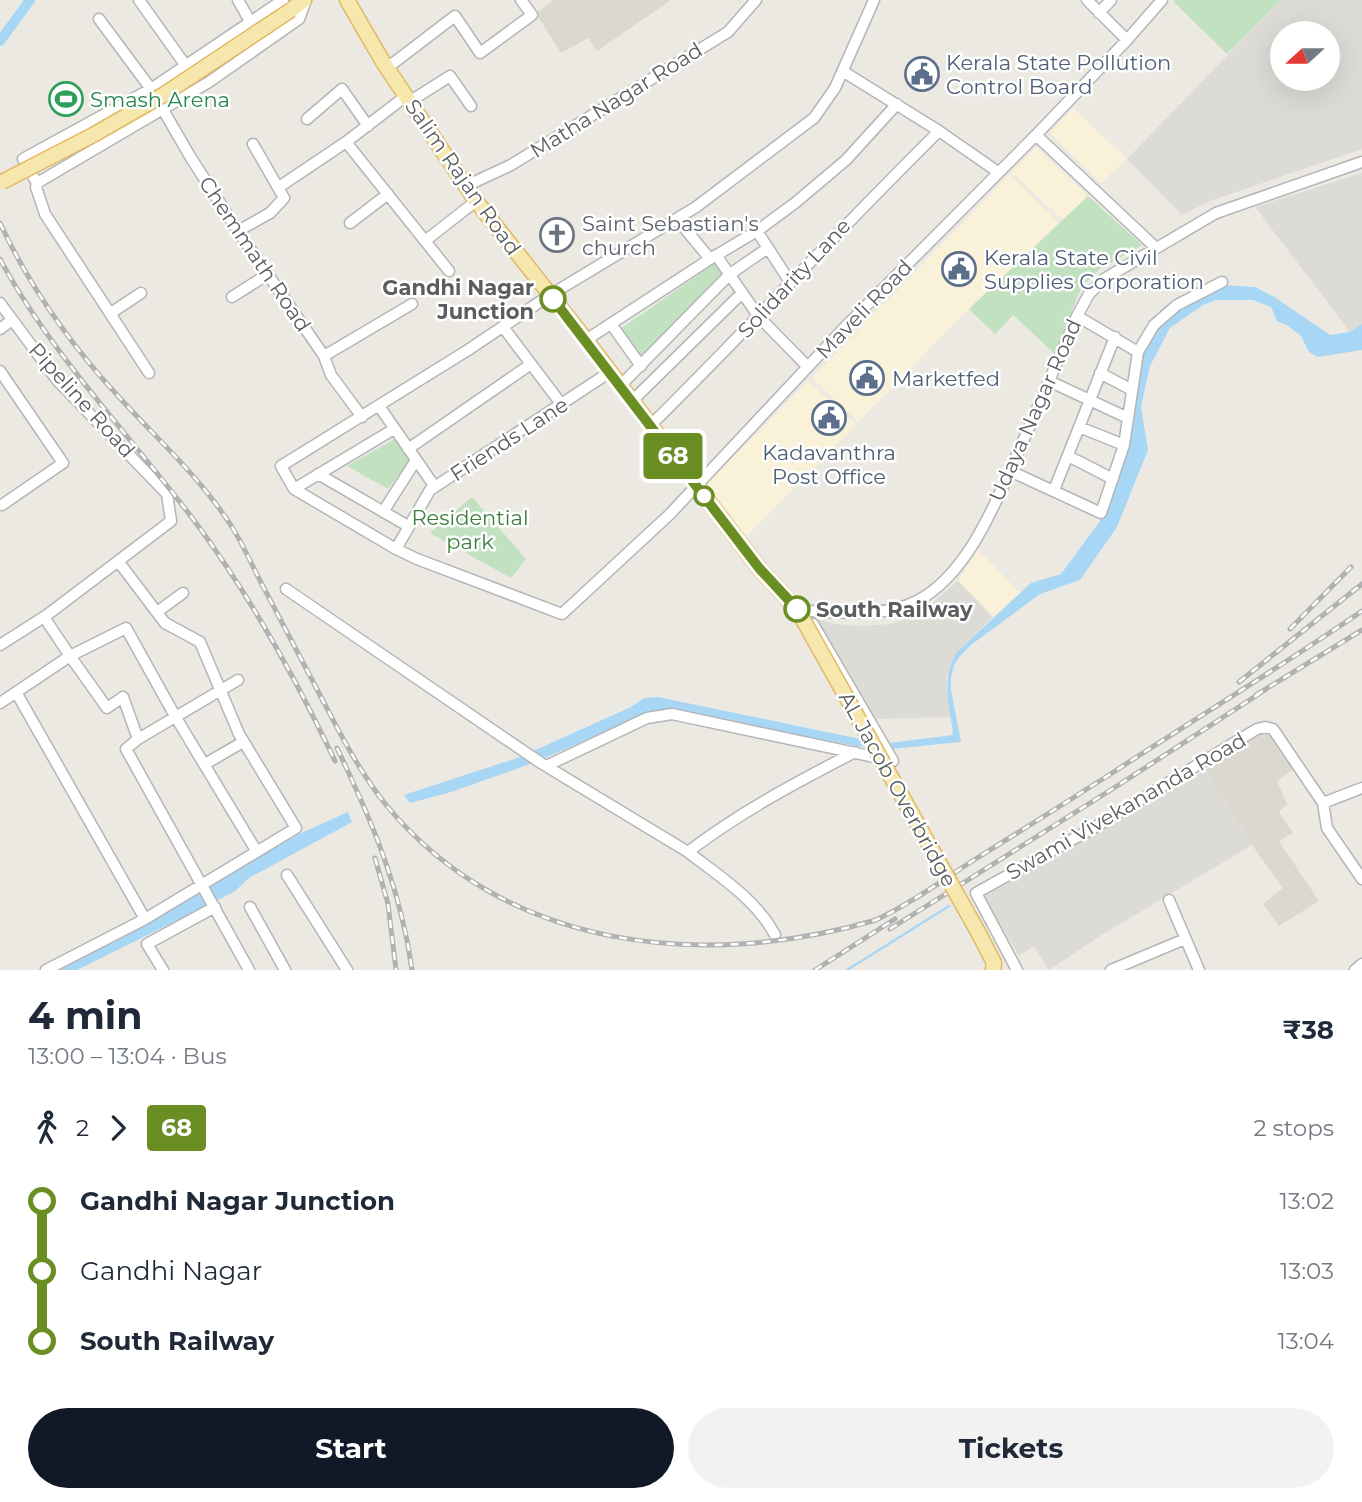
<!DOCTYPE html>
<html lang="en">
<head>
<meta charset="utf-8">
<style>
	:root { --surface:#fff; --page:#f2f2f3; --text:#1f2937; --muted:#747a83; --accent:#111827 }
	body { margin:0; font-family:Montserrat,sans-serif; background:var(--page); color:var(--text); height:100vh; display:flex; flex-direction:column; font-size:26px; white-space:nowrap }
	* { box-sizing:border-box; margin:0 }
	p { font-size:23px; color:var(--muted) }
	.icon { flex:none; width:38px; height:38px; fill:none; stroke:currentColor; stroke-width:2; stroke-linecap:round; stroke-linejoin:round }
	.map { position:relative; height:970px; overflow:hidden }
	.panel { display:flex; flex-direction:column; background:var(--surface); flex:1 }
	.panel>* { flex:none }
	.badge { padding:0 14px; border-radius:5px; font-size:24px; line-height:46px }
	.needle { width:46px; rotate:249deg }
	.controls { position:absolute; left:1270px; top:21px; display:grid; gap:14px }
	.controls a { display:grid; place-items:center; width:70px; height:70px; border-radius:50%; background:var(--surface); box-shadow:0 7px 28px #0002; font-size:35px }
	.map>.badge { position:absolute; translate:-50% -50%; box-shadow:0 0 0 4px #fff }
	.legs { display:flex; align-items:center; gap:10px; height:77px; padding:0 28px; font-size:23px }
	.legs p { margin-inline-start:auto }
	.summary { display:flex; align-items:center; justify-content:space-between; height:119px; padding:0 28px }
	h1 { font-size:38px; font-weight:700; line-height:52px }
	.cta { display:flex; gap:14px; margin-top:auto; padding:14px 28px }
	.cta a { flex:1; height:80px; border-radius:42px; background:var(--accent); color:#fff; font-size:28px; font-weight:700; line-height:80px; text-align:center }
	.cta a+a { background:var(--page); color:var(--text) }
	ul { padding:0 28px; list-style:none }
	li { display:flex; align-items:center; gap:24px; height:70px; font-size:26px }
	li i { display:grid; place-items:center; width:10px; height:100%; margin:0 9px; background:currentColor }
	li i::after { content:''; width:18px; height:18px; margin:-9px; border:5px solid; border-radius:50%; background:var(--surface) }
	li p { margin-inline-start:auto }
	li:first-child i { background:linear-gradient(#0000 50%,currentColor 0) }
	li:last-child i { background:linear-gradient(currentColor 50%,#0000 0) }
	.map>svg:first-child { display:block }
</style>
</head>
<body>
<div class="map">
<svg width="1362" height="970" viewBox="0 0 1362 970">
	<rect width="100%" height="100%" fill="#ece9e2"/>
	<path fill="#faf1d9" d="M 1073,108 L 1127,159 L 1101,183 L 1050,133 Z
		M 1036,147 L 1088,196 L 1063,220 L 1011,172 Z
		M 1010,174 L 1059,223 L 969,309 L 858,422 L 812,378 Z
		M 808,381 L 856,425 L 746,537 L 706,485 Z
		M 978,550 L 1020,593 L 993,617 L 958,581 Z"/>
	<path fill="#dddbd6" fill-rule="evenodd" d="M 1281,0 L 1362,0 L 1362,149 L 1210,201 L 1182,215 L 1127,159 ZM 1283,33 L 1328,33 L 1328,79 L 1283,79 Z
		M 1362,173 L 1362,324 L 1350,332 L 1255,207 Z
		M 958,581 L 993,617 L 957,652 L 946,677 L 950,717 L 876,719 L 816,619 L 835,624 L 861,626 L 892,624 L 922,612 Z
		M 1206,770 L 1252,845 L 1100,936 L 1049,970 L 1034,946 L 1019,956 L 984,897 Z"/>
	<path fill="#dbd8d0" d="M 554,0 L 671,0 L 597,51 L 588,38 L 561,53 L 536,13 Z
		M 1265,731 L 1272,732 L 1294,769 L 1277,781 L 1287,804 L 1279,812 L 1293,833 L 1279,841 L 1319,901 L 1279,926 L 1263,904 L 1283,888 L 1252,845 L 1206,770 Z"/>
	<path fill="#c2e1c1" d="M 1175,0 L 1281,0 L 1227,54 L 1174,2 Z
		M 1088,196 L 1142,245 L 1100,269 L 1082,286 L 1054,353 L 1013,315 L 995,334 L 969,309 Z
		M 717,262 L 724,273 L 640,358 L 619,330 Z
		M 395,439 L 411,459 L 388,489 L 347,466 Z
		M 472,497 L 526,559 L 511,578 L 430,533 Z"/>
	<path fill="#a8d7f6" d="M 1223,285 L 1255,287 L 1276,298 L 1330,335 L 1350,332 L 1362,324 L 1362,350 L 1318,357 L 1309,352 L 1301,336 L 1287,325 L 1277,321 L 1271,307 L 1253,300 L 1216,300 L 1203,305 L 1170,328 L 1150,366 L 1141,407 L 1148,450 L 1117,527 L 1080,580 L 1040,594 L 971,645 L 961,655 L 954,665 L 951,677 L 951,690 L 961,742 L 892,749 L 863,747 L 758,728 L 647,714 L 533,763 L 451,792 L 410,803 L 404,795 L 520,757 L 631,707 L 644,698 L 658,697 L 860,739 L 889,743 L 953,735 C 950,705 940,680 957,652 L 1031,583 L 1061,574 L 1103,517 L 1139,353 L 1155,326 L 1177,307 Z
		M 348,812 L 352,822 L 249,878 L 234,892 L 77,970 L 56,970 L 150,921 L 299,834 Z"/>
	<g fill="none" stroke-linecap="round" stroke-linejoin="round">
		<path stroke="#a8d7f6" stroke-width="2.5" d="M 1085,828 L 1087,818
			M 847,970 L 949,906"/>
		<path stroke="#a8d7f6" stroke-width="10" d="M 0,41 L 30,0"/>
		<g stroke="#b3b5b8" stroke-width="13">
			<path id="minor" d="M 139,0 L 186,66
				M 238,0 L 251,23
				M 874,0 L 835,88 L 814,118 L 696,207 L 550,295 L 468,350 L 281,466 L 294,489 L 396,549 L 417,559 L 562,614 L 670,514 L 847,325 L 1036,135 L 1127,40 L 1162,0
				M 1087,0 L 1127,40
				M 1099,13 L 1111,0
				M 99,19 L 151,89 L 191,158 L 238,231 L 324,356 L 331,375 L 362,417
				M 387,68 L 455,16 L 480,53 L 532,15 L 521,0
				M 844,72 L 939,131 L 998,172
				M 409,102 L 450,76 L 471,106
				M 307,119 L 342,89 L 368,126
				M 1036,135 L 1155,247
				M 346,142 L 449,271
				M 37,183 L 209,82 L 299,19 L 306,0
				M 466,186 L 511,165 L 728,32 L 756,0
				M 279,187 L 346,142 L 406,96
				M 677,219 L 710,259
				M 350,223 L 388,194
				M 238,231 L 270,213 L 284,198 L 253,144
				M 757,231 L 790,282
				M 425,241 L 476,201
				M 716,255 L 759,317 L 808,367
				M 232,297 L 268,274
				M 0,303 L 57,380 L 167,494 L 171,521 L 47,615 L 0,645
				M 111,313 L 141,293
				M 1077,316 L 1138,352
				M 611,324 L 641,366
				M 503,327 L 562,405
				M 0,329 L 12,320
				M 586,340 L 710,259 L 757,231 L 795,203 L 846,160 L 897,104
				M 324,356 L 412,304
				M 0,371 L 63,463 L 2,505
				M 149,373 L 45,214 L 36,187 L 37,183 L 23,159 L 151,89 L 283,0
				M 1100,373 L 1132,390
				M 1049,381 L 1128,418
				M 620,386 L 730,274 L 768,248
				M 632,401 L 742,293
				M 379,406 L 435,487
				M 650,426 C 748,329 841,228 939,131
				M 1079,427 L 1124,445
				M 408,449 L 531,364
				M 1068,456 L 1113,479
				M 1010,471 L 1101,513 L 1124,445 L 1138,352 L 1154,325 L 1177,305 L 1222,282
				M 318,474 L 408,526
				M 294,489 L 394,429
				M 1054,490 L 1115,337
				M 383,512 L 416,460
				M 396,549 L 430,490 L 610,372
				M 286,589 L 541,763 L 688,852 C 740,812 797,782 855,752
				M 797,609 L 806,611 C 841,612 884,618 917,601 C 971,573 1000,492 1024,439 C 1042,398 1059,357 1077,316 L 1089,294 L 1104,279 L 1216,213 L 1362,162
				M 157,612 L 183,593
				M 44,617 L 70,656 L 126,628 L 175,716 L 257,852
				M 16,692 L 145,919
				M 0,703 L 70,656 L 107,708 L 123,697 L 138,739 L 126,749 L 249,970
				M 138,739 L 238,680
				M 205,764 L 243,742
				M 546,766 L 647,718 L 672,714 L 893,761 L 813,624
				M 1323,803 L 1362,788
				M 688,852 C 719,876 757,900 775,935
				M 287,875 L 347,970
				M 1169,900 L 1199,970
				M 250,907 L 285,970
				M 46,970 L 145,919 L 296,828 L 239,734 L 200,642 L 165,623 L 118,561
				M 163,970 L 147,944 L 215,907
				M 1017,970 L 976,893 L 1095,827 L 1257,729 L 1265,727 L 1273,729 L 1323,803 L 1327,828 L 1362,879
				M 1111,970 L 1185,939
				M 1355,970 L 1362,964"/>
		</g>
		<g stroke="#e2b965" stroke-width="17">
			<path id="major" d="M 347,0 L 383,62 L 476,201 L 586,340 L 759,568 L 797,609
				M 291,10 L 304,0
				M 978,932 L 994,963 L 993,970"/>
		</g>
		<use href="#minor" stroke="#fff" stroke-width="10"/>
		<use href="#major" stroke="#f6e7ad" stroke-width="14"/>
		<g stroke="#b0b1b1" stroke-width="5">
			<path id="rail" d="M 0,223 C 30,287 70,344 118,396 C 157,439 201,478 232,527 C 245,548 254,570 266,592 C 284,627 303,662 321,697 C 341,735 360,773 387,806 C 507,951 705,970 876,920 C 912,903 944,879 977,858 C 1021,831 1065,803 1109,775 C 1193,720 1279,668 1362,611
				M 0,259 C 52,356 131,436 196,523 C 251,597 296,679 335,761
				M 1290,629 L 1351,567
				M 1239,682 L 1362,584
				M 1256,695 L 1362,630
				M 337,748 C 372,821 401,890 412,970
				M 375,858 L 388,904 L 396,970
				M 890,929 L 1117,786 L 1265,690
				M 815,970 L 895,919"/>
		</g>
		<use href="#rail" stroke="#fff" stroke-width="2.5" stroke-dasharray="8" stroke-linecap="butt"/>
		<g stroke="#e2b965" stroke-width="17" stroke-linecap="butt">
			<path id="major-bridge" d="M 2,182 L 93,135 L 163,95 L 291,10
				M 797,609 L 978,932"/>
		</g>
		<use href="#major-bridge" stroke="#f6e7ad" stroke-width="14"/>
	</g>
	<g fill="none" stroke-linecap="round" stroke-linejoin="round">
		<g stroke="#fff" stroke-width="16">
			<path id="line-1" d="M 553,299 L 759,568 L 797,609"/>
		</g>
		<use href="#line-1" stroke="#6b8e23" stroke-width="10"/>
	</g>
	<defs>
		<g id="civic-ring" transform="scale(1.75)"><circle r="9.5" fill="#fff" stroke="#5c6f8a" stroke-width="1.5"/><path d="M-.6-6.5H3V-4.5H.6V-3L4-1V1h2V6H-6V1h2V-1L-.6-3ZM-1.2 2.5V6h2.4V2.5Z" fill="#5c6f8a"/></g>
		<g id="stadium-ring" transform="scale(1.75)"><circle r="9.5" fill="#fff" stroke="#2e9e5b" stroke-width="1.5"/><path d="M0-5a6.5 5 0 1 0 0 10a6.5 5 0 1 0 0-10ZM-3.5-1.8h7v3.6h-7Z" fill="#2e9e5b"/></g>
		<g id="church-ring" transform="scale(1.75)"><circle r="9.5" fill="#fff" stroke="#6b7280" stroke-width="1.5"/><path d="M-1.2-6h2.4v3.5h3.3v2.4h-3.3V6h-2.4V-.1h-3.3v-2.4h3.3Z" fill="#6b7280"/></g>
	</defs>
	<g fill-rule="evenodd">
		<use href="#civic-ring" x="922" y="74"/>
		<use href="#stadium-ring" x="66" y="99"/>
		<use href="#church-ring" x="557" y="235"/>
		<use href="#civic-ring" x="959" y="269"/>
		<use href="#civic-ring" x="867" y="378"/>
		<use href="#civic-ring" x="829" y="418"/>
	</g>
	<g fill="#fff" stroke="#6b8e23" stroke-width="3.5">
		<circle cx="553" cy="299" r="12"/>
		<circle cx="704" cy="496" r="9"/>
		<circle cx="797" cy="609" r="12"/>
	</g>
	<g text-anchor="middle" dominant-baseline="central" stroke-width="5" stroke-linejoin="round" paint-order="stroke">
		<g font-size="21" fill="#4e5e75" stroke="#fff" text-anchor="start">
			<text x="946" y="62">Kerala State Pollution<tspan x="946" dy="24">Control Board</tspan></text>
			<text x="984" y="257">Kerala State Civil<tspan x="984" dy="24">Supplies Corporation</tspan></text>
			<text x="892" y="378">Marketfed</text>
			<text x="829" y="452" text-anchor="middle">Kadavanthra<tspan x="829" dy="24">Post Office</tspan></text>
		</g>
		<g font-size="21" fill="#27864d" stroke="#fff" text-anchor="start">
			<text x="90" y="99">Smash Arena</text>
		</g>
		<g font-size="21" fill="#5a5e61" stroke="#fff">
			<text transform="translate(616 100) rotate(-32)">Matha Nagar Road</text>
			<text transform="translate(463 177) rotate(55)">Salim Rajan Road</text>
			<text transform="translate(255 254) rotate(56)">Chemmath Road</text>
			<text transform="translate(794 278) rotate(-47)">Solidarity Lane</text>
			<text transform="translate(864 309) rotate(-46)">Maveli Road</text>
			<text transform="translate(82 400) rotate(48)">Pipeline Road</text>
			<text transform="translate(1035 410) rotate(-66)">Udaya Nagar Road</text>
			<text transform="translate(509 439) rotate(-33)">Friends Lane</text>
			<text transform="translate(898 789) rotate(61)">AL Jacob Overbridge</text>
			<text transform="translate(1126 806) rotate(-30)">Swami Vivekananda Road</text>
		</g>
		<g font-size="21" fill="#5b616d" stroke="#fff" text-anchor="start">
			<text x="582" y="223">Saint Sebastian's<tspan x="582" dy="24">church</tspan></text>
		</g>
		<g font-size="21" font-weight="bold" fill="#5a5e61" stroke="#fff" text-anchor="end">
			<text x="534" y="287">Gandhi Nagar<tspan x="534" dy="24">Junction</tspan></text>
			<text x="816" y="609" text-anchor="start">South Railway</text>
		</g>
		<g font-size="21" fill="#3d7e3d" stroke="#fff">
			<text x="470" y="517">Residential<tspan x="470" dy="24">park</tspan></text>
		</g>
	</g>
</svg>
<div class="controls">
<a><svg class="needle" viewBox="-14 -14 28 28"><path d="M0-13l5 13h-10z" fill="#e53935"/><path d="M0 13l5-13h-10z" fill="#747a83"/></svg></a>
</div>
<b class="badge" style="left:673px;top:456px;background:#6b8e23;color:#fff">68</b>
</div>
<section class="panel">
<div class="summary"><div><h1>4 min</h1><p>13:00 – 13:04 · Bus</p></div><b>₹38</b></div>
<div class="legs"><svg class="icon" aria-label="walk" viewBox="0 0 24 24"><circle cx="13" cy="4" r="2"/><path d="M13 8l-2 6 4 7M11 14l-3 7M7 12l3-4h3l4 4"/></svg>2<svg class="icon" aria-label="forward" viewBox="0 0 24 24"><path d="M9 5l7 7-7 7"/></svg><b class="badge" style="background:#6b8e23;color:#fff">68</b><p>2 stops</p></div>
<ul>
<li><i style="color:#6b8e23"></i><b>Gandhi Nagar Junction</b><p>13:02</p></li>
<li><i style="color:#6b8e23"></i><span>Gandhi Nagar</span><p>13:03</p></li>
<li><i style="color:#6b8e23"></i><b>South Railway</b><p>13:04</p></li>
</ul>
<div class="cta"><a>Start</a><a>Tickets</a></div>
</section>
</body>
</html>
